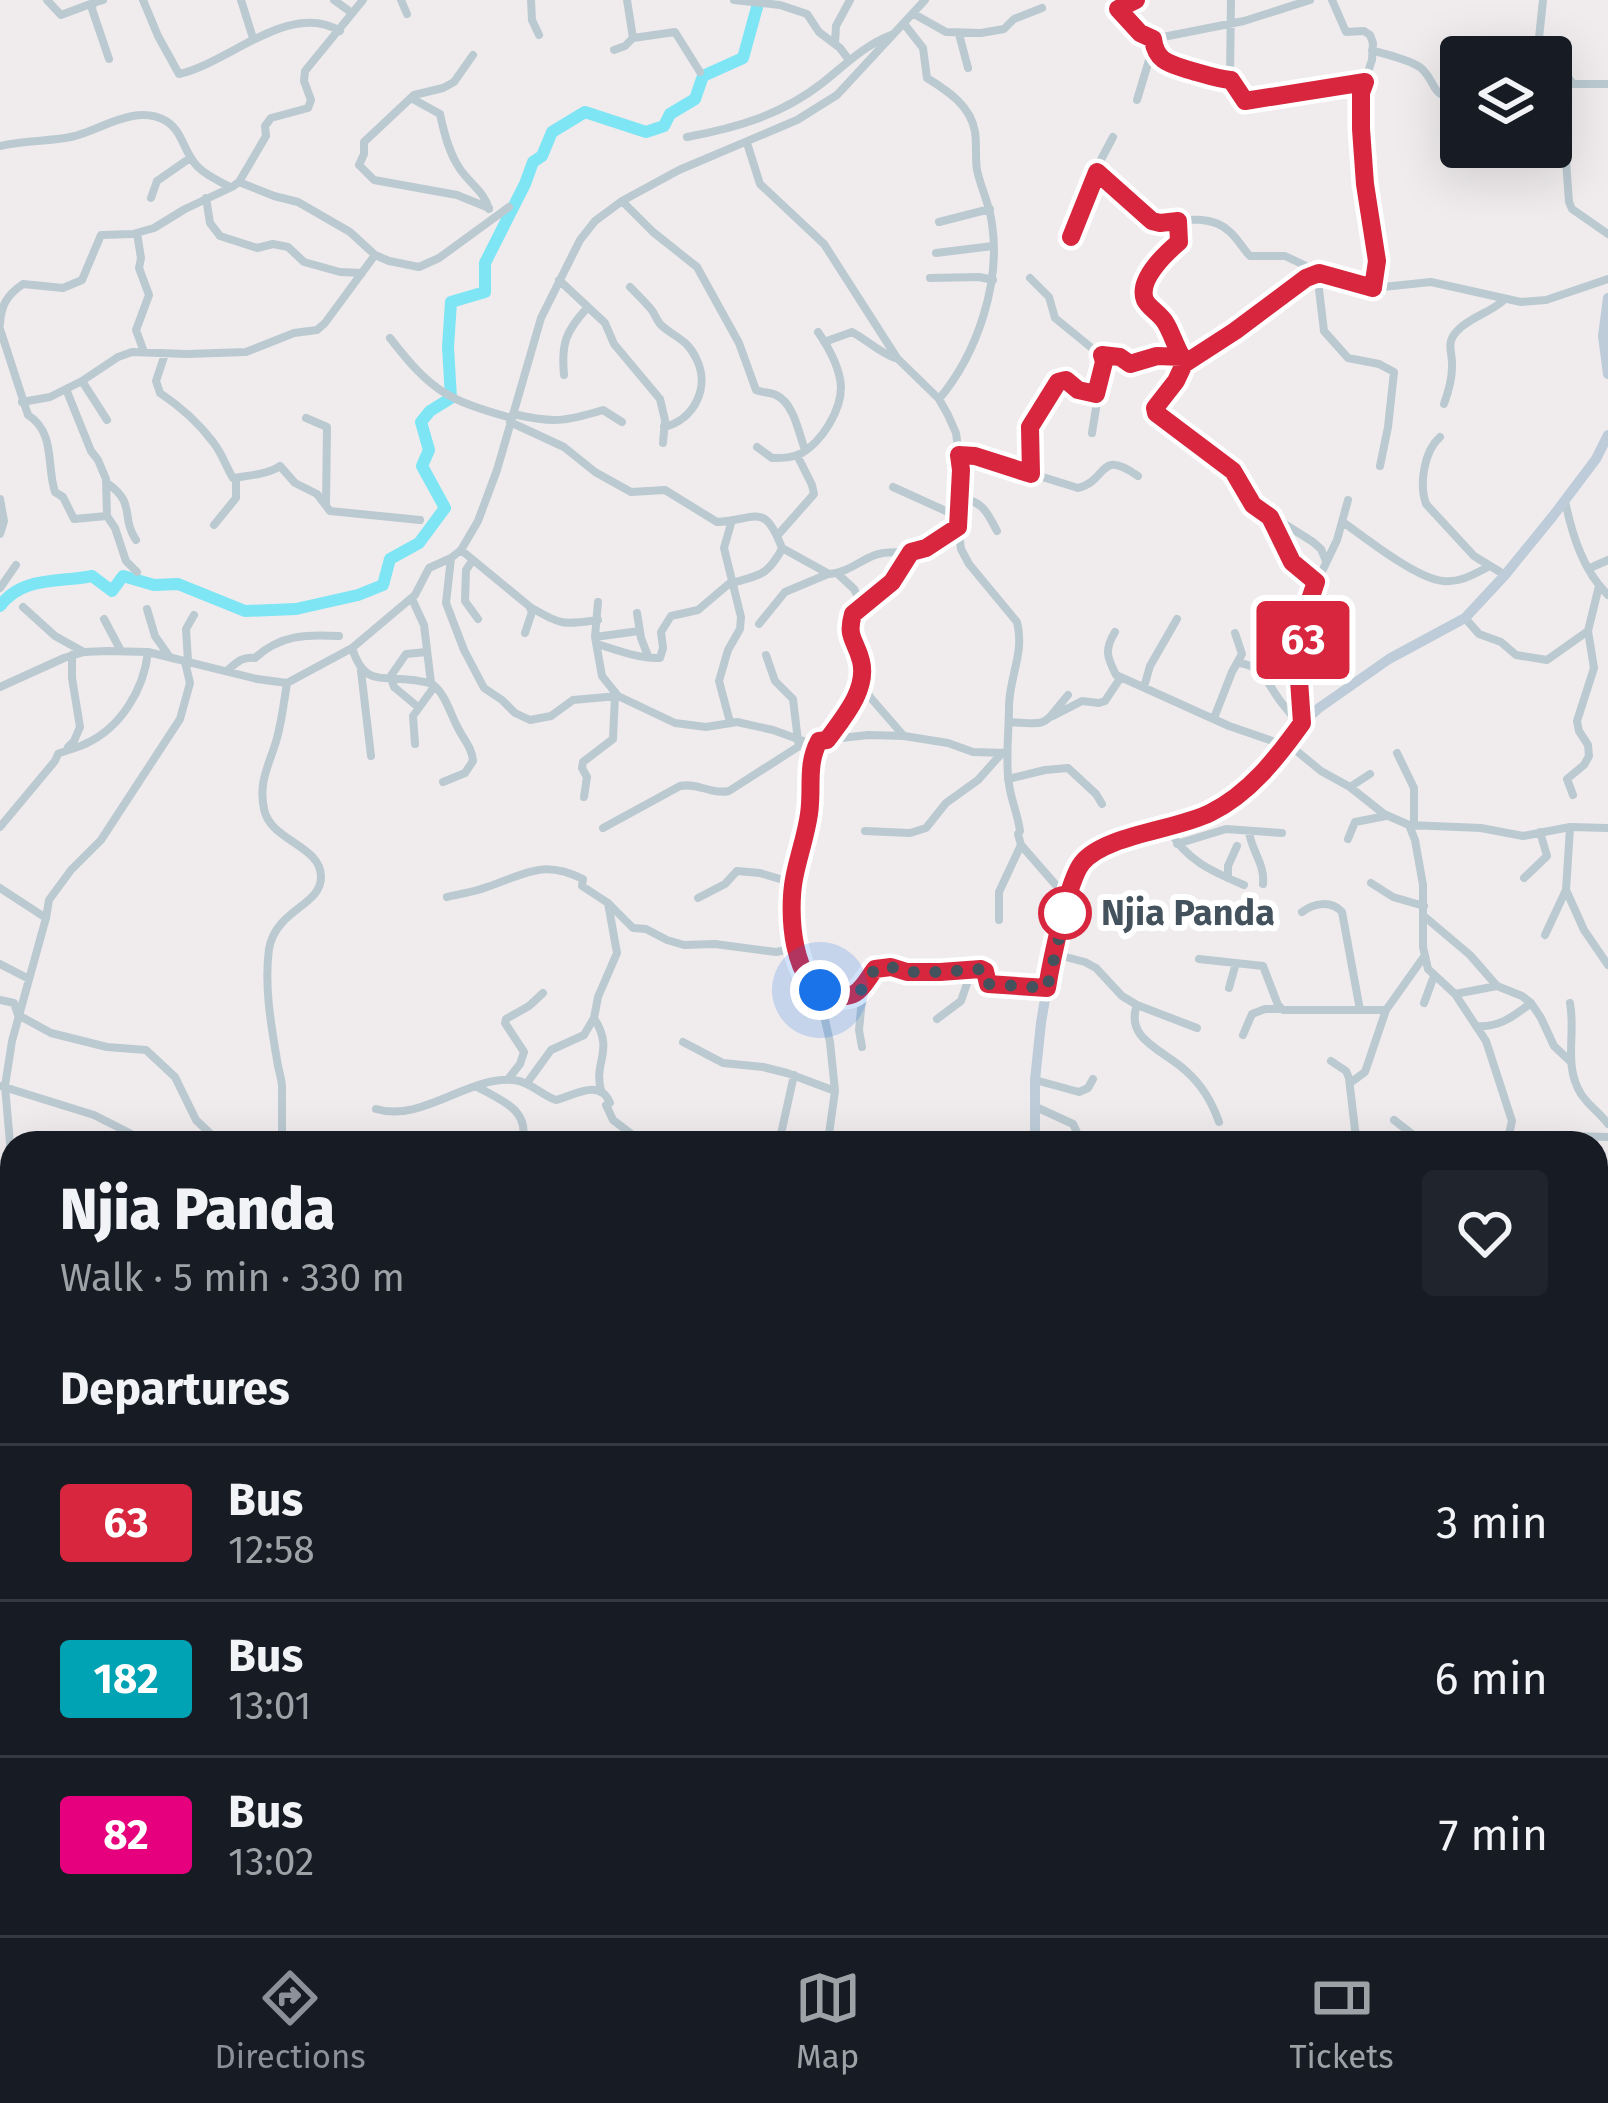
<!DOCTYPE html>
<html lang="en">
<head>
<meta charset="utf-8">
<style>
	:root { --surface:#171b24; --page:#20242c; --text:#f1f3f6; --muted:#9ea1a6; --line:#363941; --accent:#8c9099 }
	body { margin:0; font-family:"Fira Sans",sans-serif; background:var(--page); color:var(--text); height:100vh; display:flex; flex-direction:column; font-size:45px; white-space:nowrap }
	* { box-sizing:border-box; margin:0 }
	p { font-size:39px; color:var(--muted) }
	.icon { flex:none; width:66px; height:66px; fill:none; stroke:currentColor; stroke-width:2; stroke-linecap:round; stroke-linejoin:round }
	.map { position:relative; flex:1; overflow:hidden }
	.drawer { position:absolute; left:0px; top:1131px; width:1608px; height:804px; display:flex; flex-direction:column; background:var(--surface); border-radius:36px 36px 0 0; box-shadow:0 12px 48px #0002 }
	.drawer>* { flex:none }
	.badge { padding:0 24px; border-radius:9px; font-size:42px; line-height:78px }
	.buttons { position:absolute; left:1440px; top:36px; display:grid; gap:24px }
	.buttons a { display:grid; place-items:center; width:132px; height:132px; border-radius:12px; background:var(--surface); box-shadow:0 12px 48px #0002; font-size:60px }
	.you { position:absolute; width:60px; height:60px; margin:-30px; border:9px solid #fff; border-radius:50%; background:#1a73e8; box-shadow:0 0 0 18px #1a73e833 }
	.map>.badge { position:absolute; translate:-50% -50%; box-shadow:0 0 0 6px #fff }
	h2 { padding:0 60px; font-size:45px; line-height:108px }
	.round { display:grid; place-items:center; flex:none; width:126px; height:126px; border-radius:12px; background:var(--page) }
	.overview { display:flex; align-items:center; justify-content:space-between; height:204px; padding:0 60px }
	h1 { font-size:57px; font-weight:800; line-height:90px }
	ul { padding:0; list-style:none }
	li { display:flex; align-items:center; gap:36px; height:156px; padding:0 60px; border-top:3px solid var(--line) }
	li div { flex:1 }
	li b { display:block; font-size:45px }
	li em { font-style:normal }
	li .badge { min-width:132px; font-weight:700; text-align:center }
	.menu { display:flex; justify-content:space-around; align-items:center; height:168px; border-top:3px solid var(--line); background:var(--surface); font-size:33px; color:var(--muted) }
	.menu a { display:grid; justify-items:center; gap:6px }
	.menu .current { color:var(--accent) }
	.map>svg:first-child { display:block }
</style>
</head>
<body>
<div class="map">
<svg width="1608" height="1935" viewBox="0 0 1608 1935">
	<rect width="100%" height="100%" fill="#f0eced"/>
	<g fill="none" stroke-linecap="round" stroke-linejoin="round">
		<path stroke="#7ee5f4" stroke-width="12" d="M 0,606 C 22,576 57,583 92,576 L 112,591 L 123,576 L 154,585 L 178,584 L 245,611 L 296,609 L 358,595 L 383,585 L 390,559 L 419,543 L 445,508 L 422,466 L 429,450 L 421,422 L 430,411 L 451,398 L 448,347 L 451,302 L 485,292 L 485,263 L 525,184 L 533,162 L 542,156 L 552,132 L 585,112 L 646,132 L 664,126 L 670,114 L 695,99 L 703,76 L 743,58 L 759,0"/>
		<path stroke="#bbc9d1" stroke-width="8" d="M 47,0 L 61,15 L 93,3
			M 103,0 L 93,3 L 92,9 L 109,59
			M 143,0 L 158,36 L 179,74 C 227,64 290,0 340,31
			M 241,0 L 253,38
			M 334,0 L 352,13
			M 401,0 L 407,14
			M 531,0 L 532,20 L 539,35
			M 734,0 L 780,5 L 807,14 L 819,32 L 840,48 L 849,60
			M 1112,0 L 1140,33 L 1153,39 L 1244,21 L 1310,0
			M 1231,0 L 1230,76 L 1241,99 L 1264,99 L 1363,83
			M 1332,0 L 1346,32 L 1364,31 L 1370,35 L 1373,43 L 1372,60 L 1361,93 L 1361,129 L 1365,184 L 1377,261 L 1373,288
			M 1118,9 L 1136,0
			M 914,14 L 946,32 L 981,33 L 1004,29 L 1014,19 L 1042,8
			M 905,25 L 923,48 L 927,78 C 948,91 971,106 975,132 C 977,145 975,158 977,170 C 981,189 990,205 992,224 C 1001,283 977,354 939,399
			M 959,34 L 968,68
			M 633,38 L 675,32 L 700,72
			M 1540,40 L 1573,84 L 1608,84
			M 835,43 L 836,26 L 850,0
			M 1153,48 L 1167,64 L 1216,79 L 1231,81
			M 614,50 L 625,46 L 633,38 L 627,0
			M 1372,50 C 1386,55 1409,59 1421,68 C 1437,82 1430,98 1458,98
			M 473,55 L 454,82 L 443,88 L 414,95 L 364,142 L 364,154 L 359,165 L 374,180 L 457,195 L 489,208
			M 1537,57 L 1543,0
			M 411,98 L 440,114 C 444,133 449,153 460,169 C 470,184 484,191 489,209
			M 1137,100 L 1153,47
			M 687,137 C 736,128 781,115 821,84 C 844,66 863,46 891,35
			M 1113,137 L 1096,169 L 1099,176 L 1108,180 L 1152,221 L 1159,223 C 1182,220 1212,214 1230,232 C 1238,239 1243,249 1250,256 L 1285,256 L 1327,276 L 1373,288 L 1431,282 L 1521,302 L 1546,300 L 1608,279
			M 1562,142 L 1566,160 L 1569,202 L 1572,209 L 1608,234
			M 747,143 L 760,184 L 824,244 L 897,358 L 939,399 L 948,415 L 956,433 L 961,470 L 958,527 L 961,549 L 969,564 L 1017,622 C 1025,653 1009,677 1009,707 C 1009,733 1005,759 1009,784 C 1011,800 1018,815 1020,831 L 1018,834 L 1021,845 L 1068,899
			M 0,146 C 25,140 51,142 75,136 C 104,128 136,104 166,121 C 183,131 184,154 198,167 C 207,176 219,181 230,187
			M 239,182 L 274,196 L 298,202 L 350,232 L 375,255 L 389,261 L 419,267 L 439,258 L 509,207
			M 151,198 L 157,181 L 190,158
			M 206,198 L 210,223 L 220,236 L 257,248 L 273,244 L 288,247 L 304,262 L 340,272 L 362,273
			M 622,201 L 653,232 L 697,267 L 739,343 L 756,390 C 763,393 770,392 776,395 C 794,403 799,434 805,450
			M 1178,221 L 1179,242 C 1166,253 1137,280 1145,299 C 1148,307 1160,314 1165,321 C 1172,333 1175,346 1182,357
			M 939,222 L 990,209
			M 137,233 L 141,258 L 139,268 L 149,295 L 136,330 L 144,352
			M 1071,237 L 1097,173
			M 936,253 L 993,246
			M 1317,273 L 1306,279 L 1235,331 L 1184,364 L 1176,381 L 1155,408 L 1163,419 L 1233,471 L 1253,504 L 1313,542 L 1321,549 L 1326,561
			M 1317,273 L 1324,331 L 1348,358 L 1379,364 L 1394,372 L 1388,427 L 1380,466
			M 930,278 L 979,277 L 993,280
			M 1030,278 L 1049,297 L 1055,318 L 1104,358 L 1092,433
			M 559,280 L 605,323 L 614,344 L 660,399 L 665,420 L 663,443
			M 630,287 C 637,294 644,301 650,308 C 655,313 656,320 661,325 C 674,337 687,339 696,358 C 711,387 694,420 664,427
			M 0,324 C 1,305 7,295 23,284 L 63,288 L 82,280 L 101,235 L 133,234 L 154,228 L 185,209 L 232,187 L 239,182 L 266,136 L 265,126 L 271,118 L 308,108 L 311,100 L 304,81 L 305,71 L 363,0
			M 0,329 L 28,415 C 56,433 46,465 55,492 L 63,497 L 74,519 L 107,516
			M 390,338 C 431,391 447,400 511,418
			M 824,342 L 852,332 C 867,340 880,353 895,358
			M 165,354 L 156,381 L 160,393 C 181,407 198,422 213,442 C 222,453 226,467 233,478 C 247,476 269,474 280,466 L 295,483 L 317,494 L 330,511 L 420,520
			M 1102,355 L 1120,357 L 1130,364 L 1157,356 L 1185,357
			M 564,375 C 561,343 566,331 587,308
			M 82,381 L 107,420
			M 66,389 L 91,451 L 98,460 L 106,479 L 107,516 L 115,528 L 126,561 L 137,572
			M 22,402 L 50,397 L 82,381 L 118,357 L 132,352 L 187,354 L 246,352 L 294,333 L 317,330 L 325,323 L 375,255
			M 1444,404 C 1448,393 1452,379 1452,367 C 1453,352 1445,344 1457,331 C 1471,316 1491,313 1505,299
			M 513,414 C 553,423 564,422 603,410 L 622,422
			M 306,418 L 327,427 L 326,505
			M 510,422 L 564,447 L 595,472 L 631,492 L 665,490 L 717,522 C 757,520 764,501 782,548 L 829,574 C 847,573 859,561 875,555 C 888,550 901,554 915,551 C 931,549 945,536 958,527
			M 1440,437 C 1424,451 1419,484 1426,504 L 1474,556 L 1505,575
			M 757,447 L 772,458 C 782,458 793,458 802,453 C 822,441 841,411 841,387 C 840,367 829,348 818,332
			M 959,455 L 975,456 L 1078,488 C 1109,480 1098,448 1138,476
			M 1031,474 L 1030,427 L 1058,382 L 1066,379 L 1078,390 L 1096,394
			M 107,483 C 137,504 120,516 136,540
			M 893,487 L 959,517
			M 959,498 C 983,501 987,512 997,531
			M 0,499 L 4,521 L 0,534
			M 1565,501 C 1572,534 1583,571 1608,595
			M 1272,521 L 1292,562 L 1316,582
			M 1343,522 C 1365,538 1417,579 1443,581 C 1460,583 1474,574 1488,567
			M 214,525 L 236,498 L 236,478
			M 777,536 L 814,494 L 812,485 L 797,455
			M 461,550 L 529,606 L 532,612 L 525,633
			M 451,558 L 446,603 L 464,650 L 484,688 L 502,700 L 515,713 L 530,720 L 551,716 L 573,700 L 618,696
			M 472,561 L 466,570 L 465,601 L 478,619
			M 1590,568 L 1608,560
			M 838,574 L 854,589 L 862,605
			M 732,583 C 760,575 767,576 782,549
			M 0,588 L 16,565
			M 412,599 L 424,625 L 431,683
			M 598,602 L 595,637 L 602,676 L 618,696 L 675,723 L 706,727 L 737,722 L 773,730 L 806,742 L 868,735 L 904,736 L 948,743 L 973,752 L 1007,753
			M 23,607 L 55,636 L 82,651
			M 530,607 C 562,625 561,625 598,620
			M 147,609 L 155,636 L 169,656
			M 637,613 L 641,638 L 648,656
			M 1465,618 L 1479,634 L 1501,642 L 1516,655 L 1547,660 L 1588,631 L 1599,586
			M 104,619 L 121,651
			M 759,624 L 785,592 L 828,574
			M 1115,632 C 1104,650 1107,657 1116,675 L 1229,726 L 1284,745
			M 595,637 L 639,631
			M 597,644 C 617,650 639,659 660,658 L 663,648 L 661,632 L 671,616 L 698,610 L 731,582
			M 352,648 C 364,685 378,676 413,680 C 418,681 427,682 432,684 C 445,693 450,713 457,726 C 463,739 472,747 473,761 L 465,773 L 443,782
			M 766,655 L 775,681 L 793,699 L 798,741
			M 188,661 L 186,629 L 194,615
			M 1239,663 C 1264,666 1267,684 1281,702 C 1287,710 1294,718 1301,725
			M 228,670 C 237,662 243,656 255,658 C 280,635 306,634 339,636
			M 361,671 L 371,756
			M 390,677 L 406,654 L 427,652
			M 391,678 L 394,687 L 418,707
			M 862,681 L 870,697 L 903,735
			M 0,687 L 64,658 L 84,652 L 107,651 L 148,652 L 257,679 L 287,683 L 352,648 L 415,595 L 429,568 L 451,558 L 461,550 L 478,521 L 497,470 L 541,318 L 580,240 L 595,221 L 622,201 L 679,170 L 797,120 L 837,95 L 925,0
			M 1144,687 L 1150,666 L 1177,619
			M 1053,716 L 1082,701 L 1099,703 L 1105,701 L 1121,677
			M 1214,718 L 1232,672 L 1242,654 L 1235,633
			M 730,722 L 719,681 L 728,650 L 740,629 L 741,617 L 724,548 L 732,520
			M 1010,722 C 1051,726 1043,724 1068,695
			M 1302,723 L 1299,679 L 1306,605 L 1337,540 L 1348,500
			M 828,739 C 841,722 857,702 862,680 C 867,657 841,637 852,615 C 859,602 879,595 889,584 C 899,575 905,565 911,552
			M 818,742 L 810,761 L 809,819 L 793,883 L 792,900 L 797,955 L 822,1007 L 830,1042 L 835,1091 L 829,1134 L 833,1140 L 842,1143
			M 1287,743 L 1321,771 L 1350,787 L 1384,814 L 1409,825 L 1481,828 L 1523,836 L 1570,827 L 1608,828
			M 415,744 L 413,716 L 434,687
			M 68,747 L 74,741 L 80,727 L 72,678 L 72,655
			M 1397,753 L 1414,788 L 1414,826
			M 1008,779 L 1045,770 L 1068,768 L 1096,794 L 1102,804
			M 1350,787 L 1370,774
			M 1573,795 L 1567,779 L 1584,765 L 1589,756 L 1588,745 L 1579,731 L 1577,721 L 1594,668 L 1588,631
			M 584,797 L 587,777 L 582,768 L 583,762 L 613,739 L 615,696
			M 1409,825 L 1415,840 L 1423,885 L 1423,947 L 1428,969 L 1455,994 L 1486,1041 L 1512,1121 L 1507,1143
			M 0,827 L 55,761 L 58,754 C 67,750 77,748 85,744 C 121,728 144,689 148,652
			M 603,828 L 680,786 C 698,782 711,795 729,791 L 804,743
			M 1570,828 L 1566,890 L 1584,930 L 1608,965
			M 1169,829 C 1185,860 1213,872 1244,885
			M 865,831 L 910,833 L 926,828 L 946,803 L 978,780 L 1002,753
			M 1249,832 C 1252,852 1265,864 1263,884
			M 1348,839 L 1355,822 L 1386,816
			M 1177,844 L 1226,829 L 1282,833
			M 1228,878 L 1228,866 L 1237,846
			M 1524,878 L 1547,856 L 1540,832
			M 1371,883 L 1393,897 L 1424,906
			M 0,888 L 46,918
			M 447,897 C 460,894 474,892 487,887 C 526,874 542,859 583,879 L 582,886 L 608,903 L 633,928 L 646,929 L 667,940 L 684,945 L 715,944 L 776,952 L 796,948
			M 698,898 L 725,884 L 737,871 L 760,873 L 793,883
			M 1302,912 C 1314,903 1331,900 1342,912 L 1360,1010
			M 1425,917 L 1470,955 L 1497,986 L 1522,996 L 1531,1003 L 1541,1018 L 1554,1046 L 1570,1061
			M 999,920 L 999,892 L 1021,845
			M 1545,935 L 1565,892
			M 1054,954 L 1085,962 L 1096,968 L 1122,996 L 1137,1005 L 1197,1028
			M 1199,959 L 1263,966 L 1278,1005 L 1283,1010 L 1386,1010
			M 0,964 L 29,979
			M 816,987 C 829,996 852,1002 864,987 C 869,982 871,975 875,969 L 891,967 L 907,972 L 940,972 L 981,969 L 985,971 L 988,984 L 1047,988
			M 1229,988 L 1236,963
			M 1455,994 L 1497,986
			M 0,1000 L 14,1003 L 18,1015 L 51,1033 L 107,1047 L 146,1050 L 175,1077 L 196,1120 L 220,1143
			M 1424,1003 L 1434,976
			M 1570,1003 C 1576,1034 1563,1065 1581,1094 C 1588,1105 1600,1113 1608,1124
			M 1137,1005 C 1124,1040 1166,1051 1186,1071 C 1202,1085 1212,1102 1219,1122
			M 937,1019 L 961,1001 L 972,969
			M 1476,1026 C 1498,1028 1513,1017 1531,1003
			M 1243,1035 L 1252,1014 L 1265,1009 L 1278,1009
			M 683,1042 L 723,1063 L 763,1067 L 787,1073 L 835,1091
			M 862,1047 L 859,1030 L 863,990
			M 1331,1061 L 1346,1071 L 1349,1078 L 1355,1130 L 1359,1143
			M 509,1078 L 520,1064 L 524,1052 L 505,1023 L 506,1019 L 529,1006 L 543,993
			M 1035,1080 L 1079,1092 L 1088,1088 L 1093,1079
			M 527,1083 L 551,1050 L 584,1035 L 594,1018
			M 1350,1083 L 1365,1072 L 1386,1010 L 1423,958
			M 1,1086 L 94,1115 L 149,1143
			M 476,1086 C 501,1101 531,1109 522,1143
			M 601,1090 C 593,1062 615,1051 594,1018 L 598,997 L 617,953 L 608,903
			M 1036,1107 L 1073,1124 L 1082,1143
			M 376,1109 C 422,1123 469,1075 514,1080 C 531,1082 541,1095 556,1100 C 575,1095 600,1078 610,1103 L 606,1105 L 613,1120 L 643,1143
			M 1394,1120 L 1412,1134 L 1414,1143
			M 282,1143 C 282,1124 282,1106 282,1087 C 282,1079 278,1069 277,1060 C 271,1025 264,985 269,949 C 276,909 321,906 321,877 C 321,845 270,841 264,809 C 258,780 270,764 277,738 C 282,720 284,701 287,683
			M 779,1143 L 794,1075
			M 1516,1143 L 1573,1136 L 1608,1137
			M 12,1166 L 5,1086 L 12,1041 L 46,918 L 49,900 L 71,870 L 101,840 L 180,719 L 190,683 L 185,662
			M 0,1176 L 12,1177
			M 0,1200 L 12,1201
			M 12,1216 L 2,1435 L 12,1500
			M 1596,1299 L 1608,1301
			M 1596,1621 L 1608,1606
			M 0,1684 L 12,1641
			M 1596,1748 L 1608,1742
			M 0,1771 L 12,1799
			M 1596,1787 L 1608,1809
			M 0,1833 L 12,1831
			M 0,1904 L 12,1913
			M 37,1923 L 38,1935
			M 300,1923 L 301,1935
			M 462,1923 L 467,1935
			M 1393,1923 L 1398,1933
			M 814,1929 L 835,1930 L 852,1923
			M 361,1933 L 361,1935
			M 185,1935 L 186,1923
			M 591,1935 L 595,1923
			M 813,1935 L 814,1923
			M 1141,1935 L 1148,1923
			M 1183,1935 L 1190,1923
			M 1256,1935 L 1262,1923
			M 1420,1935 L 1421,1928
			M 1473,1935 L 1479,1923"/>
		<path stroke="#bdccd8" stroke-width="10" d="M 1608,298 L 1603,336 L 1608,374
			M 1035,1143 L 1035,1080 L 1041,1023 L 1049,975 L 1079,866 L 1101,848 L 1169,829 L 1209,813 L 1237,797 L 1270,764 L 1302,723 L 1319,708 L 1389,659 L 1465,618 L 1505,575 L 1553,516 L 1596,459 L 1608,435
			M 1046,1923 L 1053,1935"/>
	</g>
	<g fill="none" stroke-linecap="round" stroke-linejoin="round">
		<g stroke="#fff" stroke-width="27">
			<path id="line" d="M 1071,237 L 1097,172 L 1152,221 L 1160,223 L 1178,221 L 1179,242 C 1166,253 1137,280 1145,300 C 1148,307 1160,314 1165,322 C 1172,333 1175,346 1182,357 L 1157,356 L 1130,364 L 1120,357 L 1102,355 L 1104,362 L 1096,394 L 1078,390 L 1066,380 L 1058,382 L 1030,427 L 1031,474 L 975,456 L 959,455 L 961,470 L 958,527 L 926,548 L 911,552 L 892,582 L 853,614 C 846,638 856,640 861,661 C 868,690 843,718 827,740 L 819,741 C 806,765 813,788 809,814 C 806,836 798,857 794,879 C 788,911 791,986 831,995 C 859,1001 862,986 875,969 L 891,967 L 907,972 L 940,972 L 981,969 L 985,971 L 988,984 L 1047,988 C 1051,963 1068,880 1082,863 C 1104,835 1176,830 1210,813 C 1249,794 1277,758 1302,723 L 1299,680 L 1304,617 L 1316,582 L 1292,562 L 1270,517 L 1253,505 L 1233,471 L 1156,413 L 1155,408 L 1176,381 L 1184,364 L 1235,331 L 1306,278 L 1319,273 L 1373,288 L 1377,261 L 1365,184 L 1361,129 L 1361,93 L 1365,82 L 1245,101 L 1231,80 C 1216,79 1204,74 1189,70 C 1170,64 1156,62 1153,39 L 1140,33 L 1118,9 L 1136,0"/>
		</g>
		<use href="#line" stroke="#d7263d" stroke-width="18"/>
		<path stroke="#43525c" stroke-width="12" stroke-dasharray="0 21.6" d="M 820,990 C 833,997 855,999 865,986 C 869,981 871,974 875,969 L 891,967 L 907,972 L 940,972 L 981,969 L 985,971 L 988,984 L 1047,988 L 1066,909 L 1065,913"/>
	</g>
	<circle fill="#fff" stroke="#d7263d" stroke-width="6" cx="1065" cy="913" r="24"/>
	<g text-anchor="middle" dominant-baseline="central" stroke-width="12" stroke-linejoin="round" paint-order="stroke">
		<g font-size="36" font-weight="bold" fill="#43525c" stroke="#fff" text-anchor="start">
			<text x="1101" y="913">Njia Panda</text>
		</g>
	</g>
</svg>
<div class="buttons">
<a><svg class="icon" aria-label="layers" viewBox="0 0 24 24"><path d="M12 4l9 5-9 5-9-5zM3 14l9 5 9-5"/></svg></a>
</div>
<div class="you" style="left:820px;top:990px"></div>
<b class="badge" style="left:1303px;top:640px;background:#d7263d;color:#fff">63</b>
<section class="drawer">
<div class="overview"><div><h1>Njia Panda</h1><p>Walk · 5 min · 330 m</p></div><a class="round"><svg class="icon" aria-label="heart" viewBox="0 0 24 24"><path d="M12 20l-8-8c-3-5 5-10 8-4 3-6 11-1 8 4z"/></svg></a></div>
<h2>Departures</h2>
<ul>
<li><span class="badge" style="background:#d7263d;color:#fff">63</span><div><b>Bus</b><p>12:58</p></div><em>3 min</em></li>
<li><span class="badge" style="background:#00a3b4;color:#fff">182</span><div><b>Bus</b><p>13:01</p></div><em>6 min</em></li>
<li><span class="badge" style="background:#e6007e;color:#fff">82</span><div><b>Bus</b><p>13:02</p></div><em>7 min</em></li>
</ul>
</section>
</div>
<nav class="menu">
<a class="current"><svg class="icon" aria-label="directions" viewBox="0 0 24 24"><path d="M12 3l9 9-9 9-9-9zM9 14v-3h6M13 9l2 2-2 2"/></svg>Directions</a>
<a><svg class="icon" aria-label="map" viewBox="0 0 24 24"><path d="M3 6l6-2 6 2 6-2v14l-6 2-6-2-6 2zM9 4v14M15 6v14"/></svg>Map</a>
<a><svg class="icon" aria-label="tickets" viewBox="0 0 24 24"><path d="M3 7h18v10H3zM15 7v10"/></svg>Tickets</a>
</nav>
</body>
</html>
